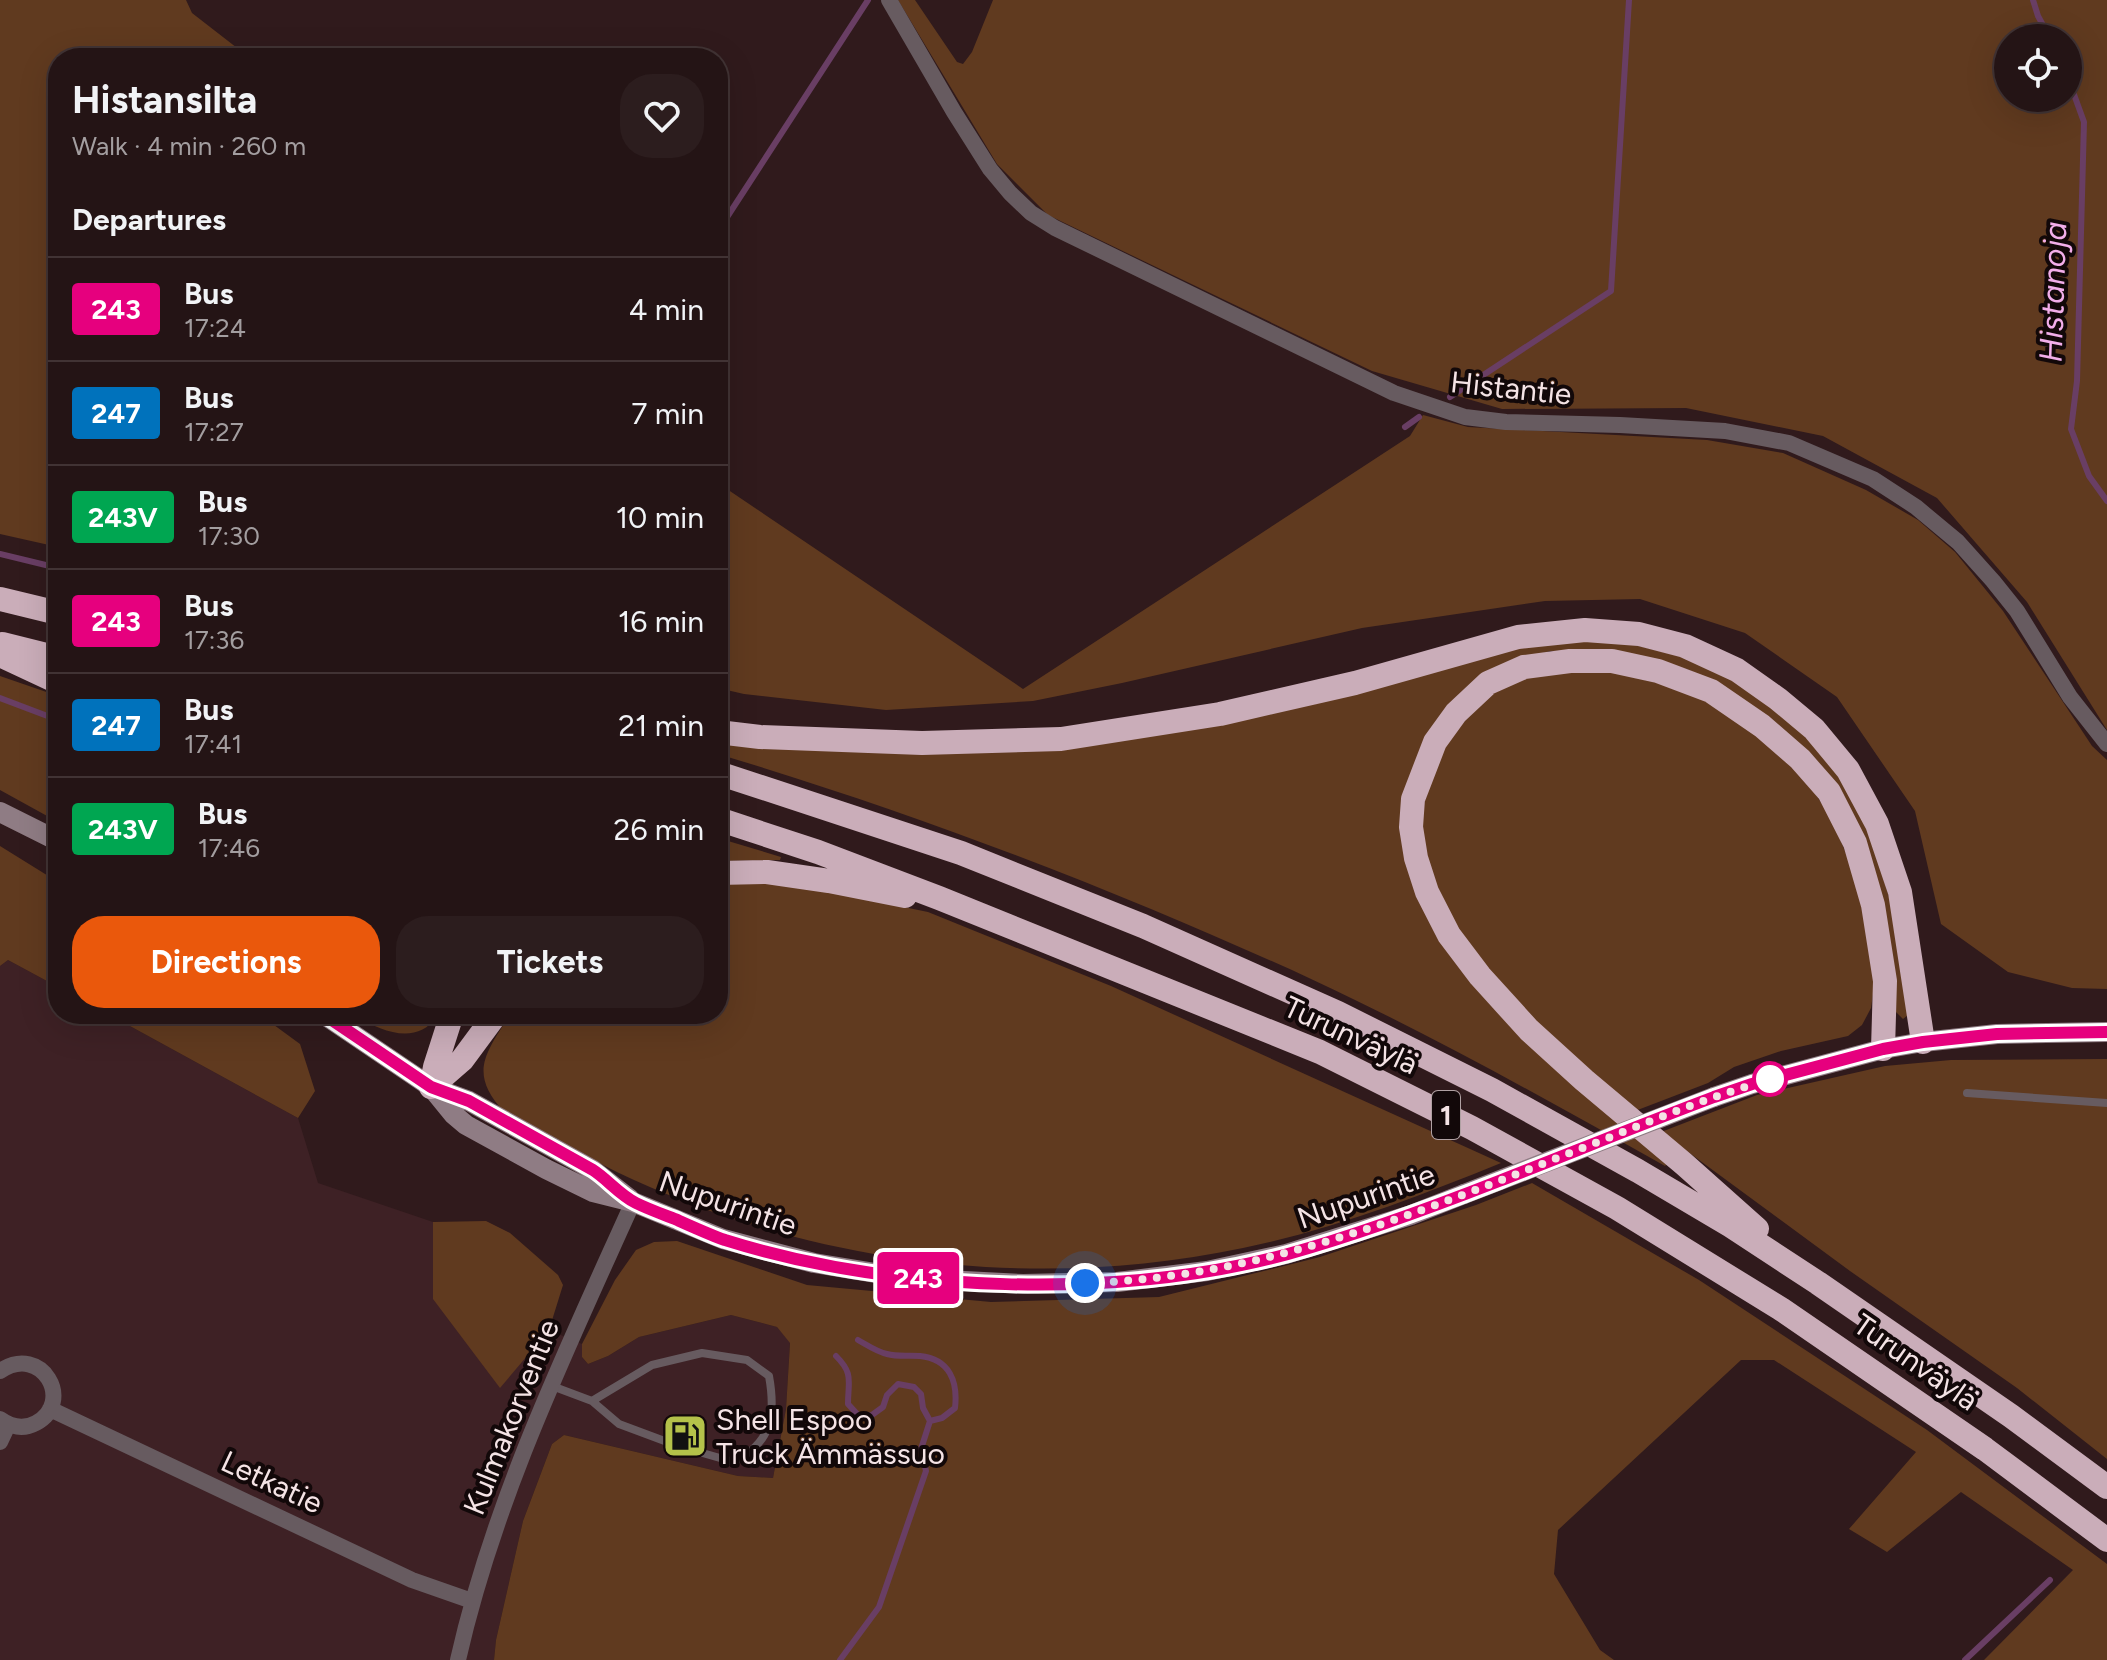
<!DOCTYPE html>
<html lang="en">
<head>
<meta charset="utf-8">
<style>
	:root { --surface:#241415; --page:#2c1d1e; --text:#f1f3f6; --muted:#a39ea0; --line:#413334; --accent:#ea580c }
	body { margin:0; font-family:Figtree,sans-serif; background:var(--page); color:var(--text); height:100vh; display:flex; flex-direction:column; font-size:30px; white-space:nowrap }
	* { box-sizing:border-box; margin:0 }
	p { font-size:26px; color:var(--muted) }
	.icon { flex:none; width:44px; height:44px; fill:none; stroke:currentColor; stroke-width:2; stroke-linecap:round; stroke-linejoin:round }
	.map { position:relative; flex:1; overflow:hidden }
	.side { position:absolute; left:48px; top:48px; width:680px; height:976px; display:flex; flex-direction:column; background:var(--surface); border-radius:32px; box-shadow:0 8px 32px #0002,0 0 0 2px var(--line) }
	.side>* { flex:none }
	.badge { padding:0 16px; border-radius:6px; font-size:28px; line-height:52px }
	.tools { position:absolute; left:1994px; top:24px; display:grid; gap:16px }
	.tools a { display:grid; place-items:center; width:88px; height:88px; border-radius:50%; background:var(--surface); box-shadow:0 8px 32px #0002,0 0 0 2px var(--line); font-size:40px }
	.you { position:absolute; width:40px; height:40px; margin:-20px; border:6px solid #fff; border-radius:50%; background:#1a73e8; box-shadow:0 0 0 12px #1a73e833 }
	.map>.badge { position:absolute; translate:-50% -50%; box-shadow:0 0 0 4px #fff }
	h2 { padding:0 24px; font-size:30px; line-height:72px }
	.round { display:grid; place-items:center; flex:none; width:84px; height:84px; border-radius:32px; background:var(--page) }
	.headline { display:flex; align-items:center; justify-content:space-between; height:136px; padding:0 24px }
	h1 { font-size:38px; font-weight:700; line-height:60px }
	.cta { display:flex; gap:16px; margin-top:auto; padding:16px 24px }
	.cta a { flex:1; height:92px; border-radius:32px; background:var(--accent); color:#fff; font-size:32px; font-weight:700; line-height:92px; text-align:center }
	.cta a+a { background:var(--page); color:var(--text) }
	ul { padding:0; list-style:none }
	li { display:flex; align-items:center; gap:24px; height:104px; padding:0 24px; border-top:2px solid var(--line) }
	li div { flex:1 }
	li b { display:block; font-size:30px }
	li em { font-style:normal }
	li .badge { min-width:88px; font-weight:700; text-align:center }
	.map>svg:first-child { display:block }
</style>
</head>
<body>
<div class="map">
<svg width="2107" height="1660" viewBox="0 0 2107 1660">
	<rect width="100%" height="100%" fill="#301a1c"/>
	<path fill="#3e2125" d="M 8,960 L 58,987 L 58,1014 L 108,1014 L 298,1118 L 318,1183 L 433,1222 L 434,1299 L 500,1387 L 549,1330 L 582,1344 L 582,1357 L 588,1364 L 608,1356 L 639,1337 L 731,1315 L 777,1327 L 790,1342 L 786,1409 L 773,1478 L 738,1476 L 564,1435 L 552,1444 L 523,1521 L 496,1640 L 494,1660 L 0,1660 L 0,966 Z"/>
	<path fill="#603a1f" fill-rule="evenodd" d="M 0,0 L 186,0 L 192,13 L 250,58 L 58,58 L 58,547 L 0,534 Z
		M 898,0 L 915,0 L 957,62 L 963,64 L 972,52 L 993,0 L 2107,0 L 2107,730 L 2027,602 L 1937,498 L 1823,436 L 1686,408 L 1502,409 L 1372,371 L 1048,215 L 997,164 ZM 2008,38 L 2068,38 L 2068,98 L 2008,98 Z
		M 1423,415 L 1468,427 L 1707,440 L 1783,453 L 1866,490 L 1918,520 L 1955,552 L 2003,611 L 2092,746 L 2107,760 L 2107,989 L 2072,988 L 2008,972 L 1941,924 L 1915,811 L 1837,697 L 1745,633 L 1640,599 L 1545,601 L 1362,628 L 1122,683 L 1033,701 L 886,710 L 744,694 L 718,688 L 718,483 L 1023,689 L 1410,436 Z
		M 1600,639 L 1635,645 L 1687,658 L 1746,685 L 1786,713 L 1831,761 L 1868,826 L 1894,914 L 1908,1015 L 1903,1019 L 1896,1012 L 1854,822 L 1733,693 L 1689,670 L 1633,655 L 1595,651 L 1550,651 L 1508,663 L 1421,746 L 1421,898 L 1667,1164 L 1665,1166 C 1563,1109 1461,1051 1355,1000 C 1288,967 1219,938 1151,909 C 1009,850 865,798 718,754 L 718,740 L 1025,748 L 1502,649 Z
		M 1593,667 L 1654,676 L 1702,695 L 1765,736 L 1801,772 L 1832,819 L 1853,871 L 1869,927 L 1874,987 L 1871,1008 L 1862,1025 L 1848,1036 L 1781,1051 L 1734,1067 L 1708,1083 L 1635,1111 L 1538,1027 L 1467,948 L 1433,883 L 1421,839 L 1421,812 L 1444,743 L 1495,689 L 1535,672 Z
		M 0,676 L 58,696 L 58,822 L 0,790 Z
		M 718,838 L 781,857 L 780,860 L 718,861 Z
		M 0,846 L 58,882 L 58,987 L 8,960 L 0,966 Z
		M 718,882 L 766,883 L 816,889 L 928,912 L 1111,986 L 1501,1163 C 1417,1197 1332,1230 1243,1248 C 1039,1291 823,1266 634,1180 C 590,1160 548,1135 505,1113 C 468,1073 485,1055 510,1014 L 718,1014 Z
		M 108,1014 L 259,1014 L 300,1044 L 315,1091 L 298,1118 Z
		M 354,1014 L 438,1014 C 419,1047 380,1032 354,1014 Z
		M 2107,1059 L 2107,1459 L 2017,1388 L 1850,1271 L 1661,1132 L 1757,1095 L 1885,1066 L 1951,1060 Z
		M 1532,1183 L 1699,1280 L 1927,1430 L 2107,1564 L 2107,1660 L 1984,1660 L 2073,1570 L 1961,1492 L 1887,1552 L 1849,1529 L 1916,1452 L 1774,1360 L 1741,1360 L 1558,1530 L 1554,1574 L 1600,1650 L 1614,1660 L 494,1660 L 496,1640 L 523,1521 L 552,1444 L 564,1435 L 738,1476 L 773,1478 L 786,1409 L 790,1343 L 777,1327 L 731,1315 L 639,1337 L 608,1356 L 588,1364 L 582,1357 L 582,1344 L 615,1280 L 636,1250 L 654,1242 L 677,1241 L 807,1285 L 991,1302 L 1159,1297 L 1320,1257 L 1476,1205 Z
		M 486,1221 L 510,1233 L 558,1275 L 563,1285 L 549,1330 L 500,1388 L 433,1299 L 433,1222 Z"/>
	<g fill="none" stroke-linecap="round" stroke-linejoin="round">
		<path stroke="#693e64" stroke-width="6" d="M 2033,0 L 2038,16 L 2050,38
			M 2068,78 L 2084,122 L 2077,381 L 2071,429 L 2089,476 L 2107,501
			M 718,231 L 868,0
			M 1450,397 L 1611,291 L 1629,0
			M 1405,427 L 1419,417
			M 0,554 L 58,568
			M 0,698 L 58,720
			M 836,1356 C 854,1374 848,1381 848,1404 L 859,1416 L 872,1415 L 883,1407 L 887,1395 L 898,1384 L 914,1387 L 921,1394 L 923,1408 L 930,1421
			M 840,1660 L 879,1607 L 926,1471 L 921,1449 L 930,1421 L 942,1418 L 955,1408 C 958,1382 950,1359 920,1356 C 909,1355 898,1357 887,1354 C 877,1352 867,1345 858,1340
			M 1965,1660 L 2050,1580"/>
		<path stroke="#675b60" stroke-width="8" d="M 1967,1093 L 2107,1103
			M 552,1386 L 592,1401 L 652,1365 L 702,1353 L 747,1360 L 769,1376 C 776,1415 772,1442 734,1462 L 678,1446 L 619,1424 L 592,1401"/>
		<path stroke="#675b60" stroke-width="16" d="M 889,0 L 954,112 L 990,169 L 1010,193 L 1031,213 L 1055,228 L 1394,393 L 1465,417 L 1506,422 L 1620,425 L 1725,431 L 1789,443 L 1873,479 L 1916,507 L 1958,542 L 1993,581 L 2017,611 L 2070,697 L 2107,744
			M 0,1371 C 42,1343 75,1402 36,1423 C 23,1430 11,1427 0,1419
			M 50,1409 L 412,1580 L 472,1601
			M 0,1442 L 8,1425
			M 458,1660 C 494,1500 566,1351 633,1202"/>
		<path stroke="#8f7c84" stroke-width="20" d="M 0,812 L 58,841
			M 323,1014 L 431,1087 L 469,1101 L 593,1170 L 630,1199
			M 431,1087 L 453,1114 L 466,1125 L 546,1169 L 593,1192 L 633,1202 L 723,1239 L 814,1263 L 906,1278 L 1023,1284 L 1117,1282 L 1207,1271 L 1286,1254 L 1411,1215 L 1464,1194
			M 1714,1097 L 1752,1084 L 1883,1049 L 1923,1042 L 1997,1034 L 2107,1032"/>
		<path stroke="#caadb9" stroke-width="24" d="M 0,599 L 58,613
			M 2,644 L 58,658
			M 0,655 L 58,682
			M 718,732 L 760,737 L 922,743 L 1061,739 L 1220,714 L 1355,683 L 1518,637 L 1585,630 L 1639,634 L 1685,646 L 1737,670 L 1778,699 L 1814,729 L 1848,770 L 1877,824 L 1900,892 L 1923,1042
			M 718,773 L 961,853 L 1143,926 L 1338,1013 L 1492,1090 L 1638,1171 L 1731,1226 L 1818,1283 L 2011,1416 L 2107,1487
			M 718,819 L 818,852 L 939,898 L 1320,1052 L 1472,1128 L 1617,1208 L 1781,1309 L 1985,1449 L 2107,1540
			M 718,873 L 767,872 L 829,881 L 905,896
			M 431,1087 L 462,1060 L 496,1014
			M 431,1087 L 435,1067 L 452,1014
			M 1757,1229 L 1684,1164 L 1584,1080 L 1529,1030 L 1480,976 L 1449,935 L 1427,892 L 1416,858 L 1411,827 L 1413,799 L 1435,742 L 1456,713 L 1488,683 L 1524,667 L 1570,661 L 1612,661 L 1658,671 L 1711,691 L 1762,726 L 1800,759 L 1829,792 L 1855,843 L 1873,905 L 1885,981 L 1883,1049"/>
		<path stroke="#8f7c84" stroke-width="20" d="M 1464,1194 L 1714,1097"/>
	</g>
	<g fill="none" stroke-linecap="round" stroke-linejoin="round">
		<g stroke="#fff" stroke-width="18">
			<path id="line" d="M 323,1014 L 431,1087 L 469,1101 L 593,1170 C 607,1179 620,1195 636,1203 C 648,1209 662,1214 675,1219 C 691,1226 708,1234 725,1240 C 894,1293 1117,1300 1288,1254 C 1360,1234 1430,1208 1499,1181 C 1571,1153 1642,1124 1714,1097 L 1752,1084 L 1883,1049 L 1923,1042 L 1997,1034 L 2107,1032"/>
		</g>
		<use href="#line" stroke="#e6007e" stroke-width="12"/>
		<path stroke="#f4e3e5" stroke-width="8" stroke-dasharray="0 14.4" d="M 1085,1283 C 1263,1278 1423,1211 1585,1147 C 1649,1122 1712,1095 1779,1077 L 1770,1079"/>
	</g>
	<defs>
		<g id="fuel-square" transform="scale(2.3)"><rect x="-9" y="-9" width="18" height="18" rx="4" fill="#b4c24a" stroke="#120809"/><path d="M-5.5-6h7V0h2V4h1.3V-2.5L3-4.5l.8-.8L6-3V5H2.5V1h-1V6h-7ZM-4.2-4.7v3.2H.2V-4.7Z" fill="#111"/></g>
	</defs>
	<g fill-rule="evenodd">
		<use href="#fuel-square" x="685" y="1436"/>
	</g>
	<circle fill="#fff" stroke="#e6007e" stroke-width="4" cx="1770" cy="1079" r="16"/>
	<g text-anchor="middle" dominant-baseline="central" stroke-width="8" stroke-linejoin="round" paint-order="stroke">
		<rect fill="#120809" stroke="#b0a1a3" stroke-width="2" x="1432" y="1091" width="28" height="48" rx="6"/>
		<g font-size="28" font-weight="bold" fill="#f4e3e5">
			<text x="1446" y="1115">1</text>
		</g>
		<g font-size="30" fill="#f4e3e5" stroke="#120809">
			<text transform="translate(1511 388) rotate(6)">Histantie</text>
			<text transform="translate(1351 1035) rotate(25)">Turunväylä</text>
			<text transform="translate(1366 1196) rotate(-19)">Nupurintie</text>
			<text transform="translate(728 1203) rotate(19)">Nupurintie</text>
			<text transform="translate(1916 1362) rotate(35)">Turunväylä</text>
			<text transform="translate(511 1417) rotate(-68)">Kulmakorventie</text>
			<text transform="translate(272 1482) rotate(25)">Letkatie</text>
		</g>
		<g font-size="30" fill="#f4e3e5" stroke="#120809" text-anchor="start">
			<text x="716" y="1419">Shell Espoo<tspan x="716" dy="34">Truck Ämmässuo</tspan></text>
		</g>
		<g font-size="32" font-style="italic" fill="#f2aeea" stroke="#120809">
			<text transform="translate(2053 292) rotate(-88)">Histanoja</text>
		</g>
	</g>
</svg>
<div class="tools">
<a><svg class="icon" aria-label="locate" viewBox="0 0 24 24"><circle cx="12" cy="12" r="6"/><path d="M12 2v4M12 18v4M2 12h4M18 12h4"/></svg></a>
</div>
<div class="you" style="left:1085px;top:1283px"></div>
<b class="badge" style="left:918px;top:1278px;background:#e6007e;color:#fff">243</b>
<section class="side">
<div class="headline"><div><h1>Histansilta</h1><p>Walk · 4 min · 260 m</p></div><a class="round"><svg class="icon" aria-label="heart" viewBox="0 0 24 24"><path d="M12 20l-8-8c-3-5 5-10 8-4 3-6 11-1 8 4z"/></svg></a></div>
<h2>Departures</h2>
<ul>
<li><span class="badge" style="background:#e6007e;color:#fff">243</span><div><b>Bus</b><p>17:24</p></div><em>4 min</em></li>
<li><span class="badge" style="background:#0072bc;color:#fff">247</span><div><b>Bus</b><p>17:27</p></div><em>7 min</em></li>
<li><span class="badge" style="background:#00a651;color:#fff">243V</span><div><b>Bus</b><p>17:30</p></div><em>10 min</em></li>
<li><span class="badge" style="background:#e6007e;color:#fff">243</span><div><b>Bus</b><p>17:36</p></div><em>16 min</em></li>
<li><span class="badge" style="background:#0072bc;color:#fff">247</span><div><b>Bus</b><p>17:41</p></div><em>21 min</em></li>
<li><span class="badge" style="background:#00a651;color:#fff">243V</span><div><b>Bus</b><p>17:46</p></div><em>26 min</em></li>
</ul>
<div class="cta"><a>Directions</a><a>Tickets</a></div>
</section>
</div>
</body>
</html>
